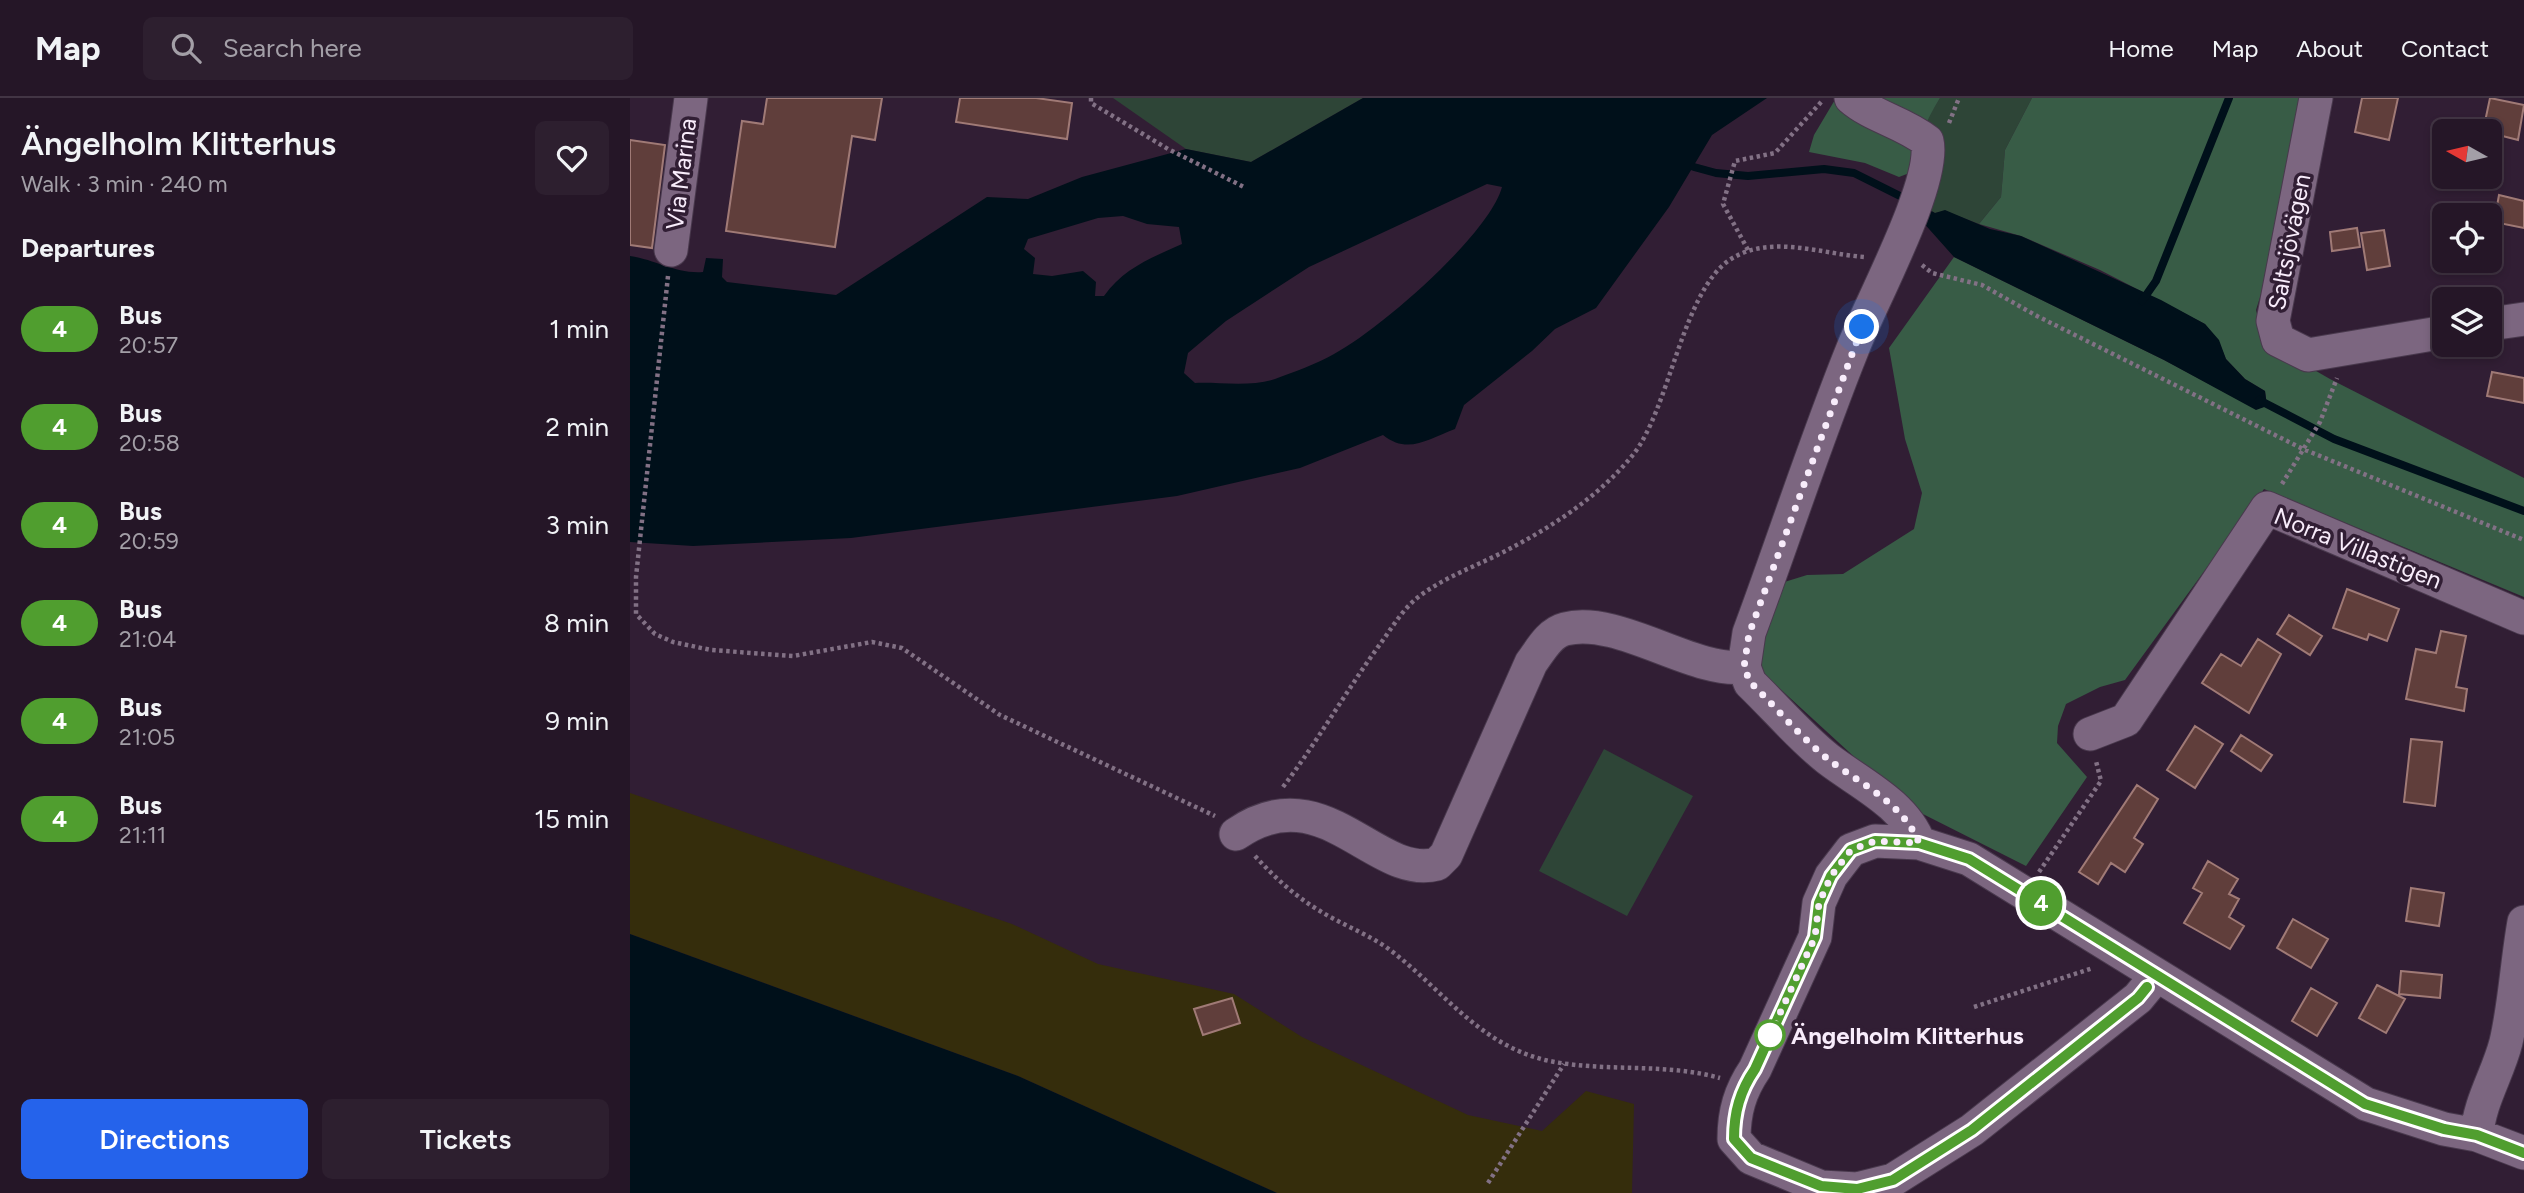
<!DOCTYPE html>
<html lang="en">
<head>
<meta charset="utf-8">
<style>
	:root { --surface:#251627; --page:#2d1f2f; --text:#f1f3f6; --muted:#a39fa7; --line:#423544; --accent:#2563eb }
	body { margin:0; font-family:Figtree,sans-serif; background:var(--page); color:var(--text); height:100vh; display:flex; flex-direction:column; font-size:26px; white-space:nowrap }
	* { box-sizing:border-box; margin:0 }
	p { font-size:23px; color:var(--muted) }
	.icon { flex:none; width:38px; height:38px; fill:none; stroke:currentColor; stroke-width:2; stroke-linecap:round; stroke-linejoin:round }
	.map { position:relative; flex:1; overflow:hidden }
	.panel { display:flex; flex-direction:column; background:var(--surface); width:630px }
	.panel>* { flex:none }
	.badge { padding:0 14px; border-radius:23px; font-size:24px; line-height:46px }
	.needle { width:46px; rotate:278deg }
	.tools { position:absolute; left:1802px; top:21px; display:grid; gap:14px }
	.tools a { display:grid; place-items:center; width:70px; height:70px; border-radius:10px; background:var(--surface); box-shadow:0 4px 10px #0003,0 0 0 2px var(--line); font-size:35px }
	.you { position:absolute; width:35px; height:35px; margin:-18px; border:5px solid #fff; border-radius:50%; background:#1a73e8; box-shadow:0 0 0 10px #1a73e833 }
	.map>.badge { position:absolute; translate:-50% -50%; box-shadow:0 0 0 4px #fff }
	h2 { padding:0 21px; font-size:26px; line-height:63px }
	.round { display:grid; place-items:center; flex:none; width:74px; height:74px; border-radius:10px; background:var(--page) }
	.summary { display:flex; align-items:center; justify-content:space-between; height:119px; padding:0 21px }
	h1 { font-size:33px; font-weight:600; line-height:52px }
	.cta { display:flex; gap:14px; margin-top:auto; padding:14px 21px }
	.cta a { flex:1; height:80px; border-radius:10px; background:var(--accent); color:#fff; font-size:28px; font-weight:600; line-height:80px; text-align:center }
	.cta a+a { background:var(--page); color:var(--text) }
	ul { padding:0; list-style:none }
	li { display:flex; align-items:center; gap:21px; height:98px; padding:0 21px }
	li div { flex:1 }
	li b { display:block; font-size:26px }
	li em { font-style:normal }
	li .badge { min-width:77px; font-weight:700; text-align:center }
	header { display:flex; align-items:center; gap:42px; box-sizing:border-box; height:98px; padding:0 35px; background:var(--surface); border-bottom:2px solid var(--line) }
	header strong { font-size:33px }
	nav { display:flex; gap:38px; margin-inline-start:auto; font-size:24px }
	.search { width:490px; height:63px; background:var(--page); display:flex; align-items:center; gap:18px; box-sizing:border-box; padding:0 24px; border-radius:10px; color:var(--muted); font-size:26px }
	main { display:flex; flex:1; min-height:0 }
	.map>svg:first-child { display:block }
</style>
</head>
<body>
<header>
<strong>Map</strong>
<div class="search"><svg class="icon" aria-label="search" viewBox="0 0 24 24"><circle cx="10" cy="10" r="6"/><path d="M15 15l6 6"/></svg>Search here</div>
<nav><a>Home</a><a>Map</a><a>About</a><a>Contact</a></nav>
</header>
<main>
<section class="panel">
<div class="summary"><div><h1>Ängelholm Klitterhus</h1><p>Walk · 3 min · 240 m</p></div><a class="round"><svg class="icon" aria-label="heart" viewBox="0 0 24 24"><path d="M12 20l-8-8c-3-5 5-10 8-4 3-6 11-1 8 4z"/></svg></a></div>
<h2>Departures</h2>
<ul>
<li><span class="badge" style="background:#509e2f;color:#fff">4</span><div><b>Bus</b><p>20:57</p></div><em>1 min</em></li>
<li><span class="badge" style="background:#509e2f;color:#fff">4</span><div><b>Bus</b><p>20:58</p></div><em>2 min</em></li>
<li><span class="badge" style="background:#509e2f;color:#fff">4</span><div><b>Bus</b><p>20:59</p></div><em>3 min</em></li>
<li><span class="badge" style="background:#509e2f;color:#fff">4</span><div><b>Bus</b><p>21:04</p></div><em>8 min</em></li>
<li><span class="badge" style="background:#509e2f;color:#fff">4</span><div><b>Bus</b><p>21:05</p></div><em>9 min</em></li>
<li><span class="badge" style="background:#509e2f;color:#fff">4</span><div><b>Bus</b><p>21:11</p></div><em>15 min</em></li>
</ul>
<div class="cta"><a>Directions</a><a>Tickets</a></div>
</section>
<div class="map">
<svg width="1894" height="1095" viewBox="0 0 1894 1095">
	<rect width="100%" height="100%" fill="#311e34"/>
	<path fill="#2e4537" d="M 483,0 L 733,0 L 621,64 L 556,51 Z
		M 1310,0 L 1402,0 L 1375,52 L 1371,99 L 1349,126 L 1315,113 L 1305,115 L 1296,110 L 1295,24 Z
		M 974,651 L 1063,698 L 997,818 L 909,773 Z"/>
	<path fill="#385c46" d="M 1206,0 L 1310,0 C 1295,24 1286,46 1282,74 L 1269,79 L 1235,65 L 1179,54 L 1184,37 Z
		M 1402,0 L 1676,0 L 1666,84 L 1626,212 L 1634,243 L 1700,281 L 1894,380 L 1894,499 L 1634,391 L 1495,582 L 1470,589 L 1436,606 L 1428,628 L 1427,645 L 1457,679 L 1396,768 L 1279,709 L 1123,566 L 1148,486 L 1177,477 L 1213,476 L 1284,431 L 1292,395 L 1275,341 L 1259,250 L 1324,159 L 1534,262 L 1626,311 L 1637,308 L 1635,293 L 1615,281 L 1596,261 L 1588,242 L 1575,226 L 1470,172 L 1391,138 L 1349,126 L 1371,99 L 1375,52 Z"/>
	<path fill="#352d0c" d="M 0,695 L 382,826 L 468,866 L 604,896 L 672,939 L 838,1017 L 912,1033 L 956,993 L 1004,1006 L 1002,1095 L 647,1095 L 388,978 L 0,836 Z"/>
	<path fill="#00101a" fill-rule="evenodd" d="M 733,0 L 1137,0 L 1082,37 L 1039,109 L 966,210 L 925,231 L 902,253 L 834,307 L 825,331 C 798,341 778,357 753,337 L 670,370 L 547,398 L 221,440 L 63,448 L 0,444 L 0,158 C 27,162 46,176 73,174 L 76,160 L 93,161 L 92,179 L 97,184 L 206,197 L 357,99 L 398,101 L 452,79 L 556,51 L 621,64 ZM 857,86 L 872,89 C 859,137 749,232 704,256 C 686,266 664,274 645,281 C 622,289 589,284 565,285 L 554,275 L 558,255 L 596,223 L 679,169 ZM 493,118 L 517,126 L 549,129 L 552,146 C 521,160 494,170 474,198 L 465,198 L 466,184 L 453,173 L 422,178 L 403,176 L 405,160 L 394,151 L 398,141 L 468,120 Z
		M 1296,110 L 1305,115 L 1315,112 L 1360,131 L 1391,138 L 1531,202 L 1575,226 L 1589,242 L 1596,261 L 1615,281 L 1635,293 L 1637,308 L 1626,312 L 1534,262 L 1324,159 L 1291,122 Z
		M 0,836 L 388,978 L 647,1095 L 0,1095 Z"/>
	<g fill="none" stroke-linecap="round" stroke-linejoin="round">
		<path stroke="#00101a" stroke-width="8" d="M 1064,69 L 1086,75 L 1118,78 L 1194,71 L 1224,75 L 1272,99
			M 1512,203 L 1526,183 L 1599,0
			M 1629,302 L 1704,341 L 1894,413"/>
	</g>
	<path fill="#603e3b" stroke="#a07a76" stroke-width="2" d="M 137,0 L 252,0 L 245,42 L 222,38 L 205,149 L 96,133 L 112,23 L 133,26 Z
		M 330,0 L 406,0 L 442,5 L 437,41 L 326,24 Z
		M 1732,0 L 1768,0 L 1759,42 L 1725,34 Z
		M 1860,0 L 1894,7 L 1888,42 L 1853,33 Z
		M 0,42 L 35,47 L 22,150 L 0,147 Z
		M 1869,97 L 1894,103 L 1894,130 L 1864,124 Z
		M 1727,130 L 1730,149 L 1702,153 L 1700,134 Z
		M 1754,132 L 1760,168 L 1737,172 L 1731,135 Z
		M 1862,274 L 1894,280 L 1894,305 L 1857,298 Z
		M 1717,491 L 1769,511 L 1757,543 L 1739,536 L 1737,542 L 1703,530 Z
		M 1659,517 L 1692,538 L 1680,557 L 1647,536 Z
		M 1811,533 L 1836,538 L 1826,589 L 1837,591 L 1834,613 L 1776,601 L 1786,551 L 1806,555 Z
		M 1628,541 L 1651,556 L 1619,615 L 1572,585 L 1591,556 L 1611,568 Z
		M 1565,628 L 1593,646 L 1565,690 L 1537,672 Z
		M 1611,637 L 1642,657 L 1631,673 L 1601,653 Z
		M 1781,641 L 1812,644 L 1805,708 L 1774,704 Z
		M 1507,687 L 1528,701 L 1504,740 L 1513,746 L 1495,774 L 1481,765 L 1468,786 L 1449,774 Z
		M 1578,763 L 1608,781 L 1599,796 L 1609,801 L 1599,819 L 1614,828 L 1600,851 L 1554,825 L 1572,795 L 1563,790 Z
		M 1781,790 L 1814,795 L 1809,828 L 1776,823 Z
		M 1663,821 L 1698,841 L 1681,870 L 1647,850 Z
		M 1771,873 L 1812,877 L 1810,900 L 1769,896 Z
		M 1747,887 L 1775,901 L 1756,935 L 1729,920 Z
		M 1681,890 L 1707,905 L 1687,938 L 1662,923 Z
		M 602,900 L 610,925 L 573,937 L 564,911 Z"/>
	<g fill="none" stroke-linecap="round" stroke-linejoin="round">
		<g stroke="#49394d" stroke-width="35">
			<path id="minor" d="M 1221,0 C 1243,19 1273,24 1297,43 C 1307,83 1240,206 1223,250 C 1185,344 1154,441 1119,535 L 1114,569 L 1120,585 C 1146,610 1170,639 1198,661 C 1229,685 1275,706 1289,745
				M 1686,0 L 1643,223 L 1648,242 L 1678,257 L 1815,234
				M 41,152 L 61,0
				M 1860,226 L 1894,221
				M 1460,636 L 1496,622 L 1637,410 L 1894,520
				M 606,736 C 693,675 746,783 807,766 L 816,757 L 901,565 C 910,553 919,535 935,531 C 988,517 1064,576 1114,569
				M 1527,877 L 1508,900 L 1342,1032 L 1263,1082 L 1227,1091 L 1191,1089 L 1121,1060 L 1104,1041 C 1104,1014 1110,993 1125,971 L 1185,839 L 1189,805 L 1201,778 L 1221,752 L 1245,743 L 1289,745 L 1339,761 L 1736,1006 L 1814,1031 L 1847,1037 L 1894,1055
				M 1847,1037 C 1849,1004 1868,976 1876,944 C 1885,905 1887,863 1894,824"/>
		</g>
		<path stroke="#827185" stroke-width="4.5" stroke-dasharray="3.5 3.5" stroke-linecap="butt" d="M 461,0 L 461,5 L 538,51 L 616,90
			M 1319,25 L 1329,0
			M 1118,152 L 1093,106 L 1105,63 L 1145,55 L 1193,2
			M 1292,167 L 1302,175 L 1352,187 L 1407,218 L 1673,351 L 1894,442
			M 38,178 L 6,479 L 6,516 L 25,536 L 43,544 L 81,552 L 163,558 L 242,544 L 272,550 L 370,617 L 585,718
			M 1652,386 L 1690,324 L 1707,280
			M 653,689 C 687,644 715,595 748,549 C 760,533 771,513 787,500 C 815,478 850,467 881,450 C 925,427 970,397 1002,358 C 1040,312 1052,192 1101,161 C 1141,136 1191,156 1235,159
			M 625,758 C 645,780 665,798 690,813 C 711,826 735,835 756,849 C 810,888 846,945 915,962 C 972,975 1033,964 1090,980
			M 1409,774 L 1471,683 L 1466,663
			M 1344,909 L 1463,870
			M 858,1085 L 934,966"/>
		<use href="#minor" stroke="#7c6680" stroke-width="33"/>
	</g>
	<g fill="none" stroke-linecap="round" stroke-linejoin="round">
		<g stroke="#fff" stroke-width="16">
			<path id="line" d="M 1517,889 L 1508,900 L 1342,1032 L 1263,1082 L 1227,1091 L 1191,1088 L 1121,1060 L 1104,1041 C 1104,1014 1110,993 1125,971 L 1185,839 L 1189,805 L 1201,778 L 1221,752 L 1245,743 L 1289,745 L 1339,761 L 1735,1006 L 1814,1031 L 1847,1037 L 1894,1055"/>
		</g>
		<use href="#line" stroke="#509e2f" stroke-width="10"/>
		<path stroke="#f8ecfb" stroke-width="7" stroke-dasharray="0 12.6" d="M 1140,937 L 1185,839 L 1189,805 L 1201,778 L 1221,752 L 1245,743 L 1289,745 C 1274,706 1229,685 1198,661 C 1170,639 1146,609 1120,584 L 1114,569 L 1119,536 L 1232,229"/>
	</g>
	<circle fill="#fff" stroke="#509e2f" stroke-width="3.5" cx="1140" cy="937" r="14"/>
	<g text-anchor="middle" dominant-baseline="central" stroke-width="7" stroke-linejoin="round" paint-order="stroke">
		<g font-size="24" fill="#f8ecfb" stroke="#311e34">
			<text transform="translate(51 76) rotate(-83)">Via Marina</text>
			<text transform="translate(1659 144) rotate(-79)">Saltsjövägen</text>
			<text transform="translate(1728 450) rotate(22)">Norra Villastigen</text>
		</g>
		<g font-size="24" font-weight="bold" fill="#f8ecfb" stroke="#311e34" text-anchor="start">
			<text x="1161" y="937">Ängelholm Klitterhus</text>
		</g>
	</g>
</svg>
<div class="tools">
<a><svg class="needle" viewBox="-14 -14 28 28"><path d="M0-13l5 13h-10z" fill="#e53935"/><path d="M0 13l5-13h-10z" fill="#a39fa7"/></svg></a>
<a><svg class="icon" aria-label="locate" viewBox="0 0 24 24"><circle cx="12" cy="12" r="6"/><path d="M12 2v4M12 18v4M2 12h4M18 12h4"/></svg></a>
<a><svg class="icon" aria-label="layers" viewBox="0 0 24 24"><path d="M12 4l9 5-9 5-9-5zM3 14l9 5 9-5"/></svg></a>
</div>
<div class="you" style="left:1232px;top:229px"></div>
<b class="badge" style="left:1411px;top:805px;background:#509e2f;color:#fff">4</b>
</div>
</main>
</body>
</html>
